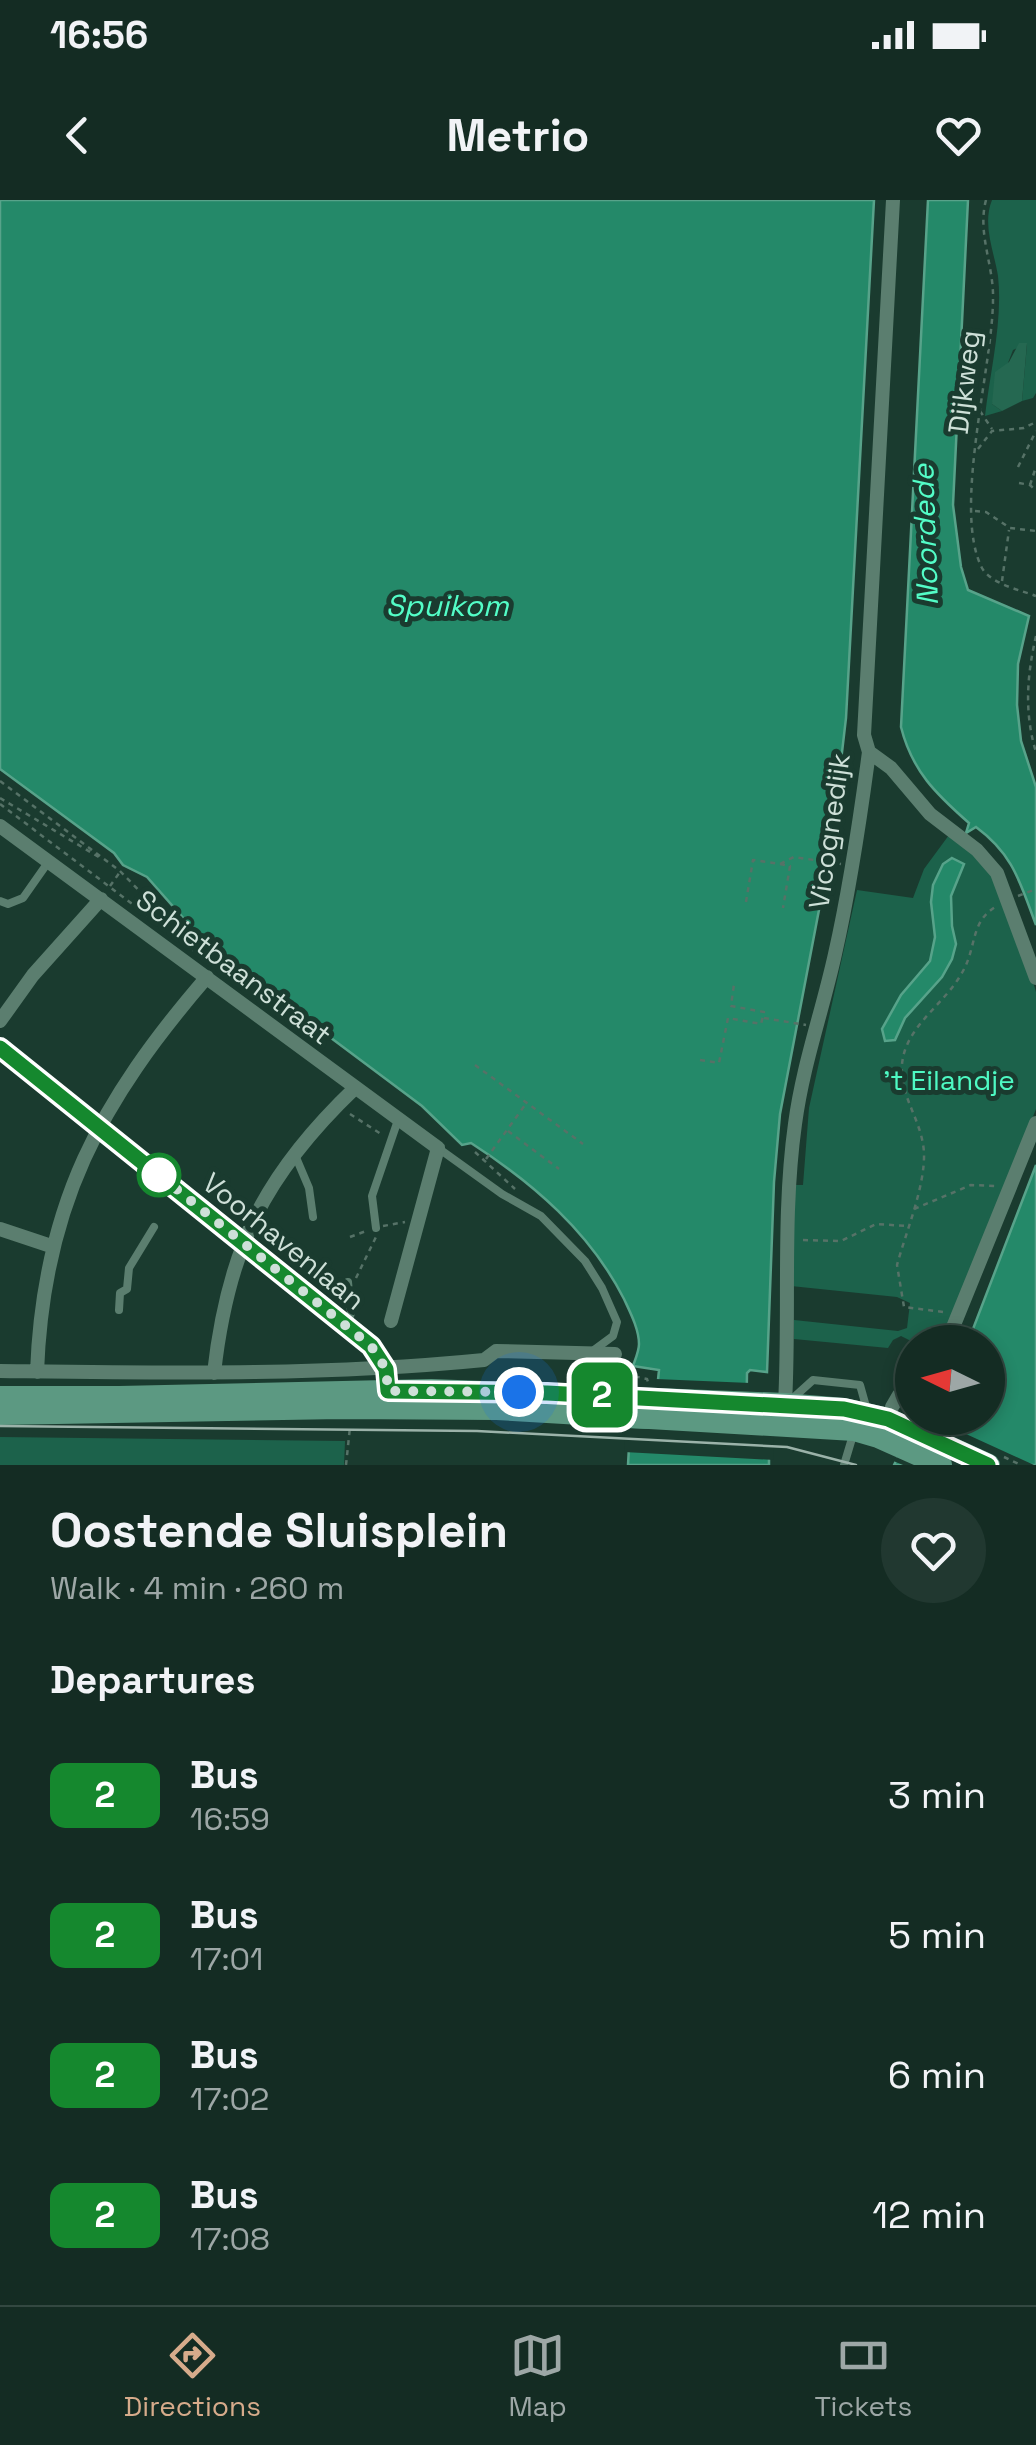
<!DOCTYPE html>
<html lang="en">
<head>
<meta charset="utf-8">
<style>
	:root { --surface:#142c23; --page:#213830; --text:#f1f3f6; --muted:#9da7a6; --line:#334841; --accent:#d6ab8b }
	body { margin:0; font-family:"Space Grotesk",sans-serif; background:var(--page); color:var(--text); height:100vh; display:flex; flex-direction:column; font-size:38px; white-space:nowrap }
	* { box-sizing:border-box; margin:0 }
	p { font-size:32px; color:var(--muted) }
	.icon { flex:none; width:55px; height:55px; fill:none; stroke:currentColor; stroke-width:2; stroke-linecap:round; stroke-linejoin:round }
	.map { position:relative; height:1265px; overflow:hidden }
	.drawer { display:flex; flex-direction:column; background:var(--surface); flex:1 }
	.drawer>* { flex:none }
	.badge { padding:0 20px; border-radius:15px; font-size:35px; line-height:65px }
	.needle { width:65px; rotate:275deg }
	.controls { position:absolute; left:895px; top:1125px; display:grid; gap:20px }
	.controls a { display:grid; place-items:center; width:110px; height:110px; border-radius:50%; background:var(--surface); box-shadow:0 5px 15px #0003,0 0 0 2px var(--line); font-size:50px }
	.you { position:absolute; width:50px; height:50px; margin:-25px; border:8px solid #fff; border-radius:50%; background:#1a73e8; box-shadow:0 0 0 15px #1a73e833 }
	.map>.badge { position:absolute; translate:-50% -50%; box-shadow:0 0 0 5px #fff }
	h2 { padding:0 50px; font-size:38px; line-height:90px }
	.round { display:grid; place-items:center; flex:none; width:105px; height:105px; border-radius:52px; background:var(--page) }
	.headline { display:flex; align-items:center; justify-content:space-between; height:170px; padding:0 50px }
	h1 { font-size:48px; font-weight:700; line-height:75px }
	ul { padding:0; list-style:none }
	li { display:flex; align-items:center; gap:30px; height:140px; padding:0 50px }
	li div { flex:1 }
	li b { display:block; font-size:38px }
	li em { font-style:normal }
	li .badge { min-width:110px; font-weight:700; text-align:center }
	.status { display:flex; justify-content:space-between; align-items:center; height:70px; padding:0 50px; background:var(--surface); direction:ltr }
	.status svg { height:28px; fill:currentColor }
	header { display:flex; justify-content:space-between; align-items:center; height:130px; padding:0 50px; background:var(--surface); font-size:45px; font-weight:700 }
	.tabs { display:flex; justify-content:space-around; align-items:center; height:140px; border-top:2px solid var(--line); background:var(--surface); font-size:28px; color:var(--muted) }
	.tabs a { display:grid; justify-items:center; gap:5px }
	.tabs .on { color:var(--accent) }
	.map>svg:first-child { display:block }
</style>
</head>
<body>
<div class="status"><b>16:56</b><svg viewBox="0 0 49 12"><path d="M0 12V9h3v3zM5 12V6h3v6zM10 12V3h3v9zM15 12V0h3v12zM26 1h20v11H26zM47 4h2v5h-2z"/></svg></div>
<header><svg class="icon" aria-label="back" viewBox="0 0 24 24"><path d="M15 5l-7 7 7 7"/></svg>Metrio<svg class="icon" aria-label="heart" viewBox="0 0 24 24"><path d="M12 20l-8-8c-3-5 5-10 8-4 3-6 11-1 8 4z"/></svg></header>
<div class="map">
<svg width="1036" height="1265" viewBox="0 0 1036 1265">
	<rect width="100%" height="100%" fill="#1a3b2f"/>
	<path fill="#1c624b" d="M 992,0 L 1036,0 L 1036,193 L 1033,198 L 1022,201 L 1027,144 L 1013,150 L 992,204 L 1002,211 L 985,216 C 990,172 1003,121 998,76 C 994,51 982,25 992,0 Z
		M 949,635 C 959,643 972,650 981,659 C 1010,690 1024,751 1036,792 L 1036,909 L 951,1124 L 936,1142 L 913,1142 L 901,1136 L 893,1140 L 888,1148 L 794,1139 L 794,1120 L 898,1131 L 907,1128 L 910,1103 L 897,1097 L 791,1086 L 794,985 L 803,985 L 809,908 L 857,690 L 913,698 L 924,669 Z
		M 0,1237 L 345,1241 L 344,1265 L 0,1265 Z"/>
	<path fill="#256851" d="M 1019,143 L 1027,143 L 1022,201 L 1002,211 L 992,204 L 995,172 L 1009,162 Z"/>
	<path fill="#248969" stroke="#57a38a" stroke-width="2.5" d="M 0,0 L 874,0 L 846,518 L 831,647 L 780,914 L 774,982 L 767,1172 L 750,1170 L 747,1173 L 746,1234 L 769,1239 L 769,1265 L 628,1265 L 630,1229 L 653,1229 L 659,1170 L 633,1166 C 635,1160 639,1151 639,1144 C 639,1129 630,1112 624,1099 C 590,1032 533,983 471,943 L 462,945 L 422,906 L 208,746 L 147,677 L 123,665 L 114,653 L 0,569 Z
		M 928,0 L 968,0 L 953,305 L 961,367 L 968,390 L 1029,416 L 1018,464 L 1017,505 L 1021,541 L 1036,587 L 1036,725 C 1020,683 1014,655 976,627 L 966,633 L 969,623 C 936,594 912,571 901,527 Z
		M 952,658 L 964,664 L 951,696 L 952,726 L 956,744 L 952,759 L 942,777 L 905,818 L 895,840 L 885,841 L 882,829 L 901,795 L 930,761 L 935,737 L 931,702 L 933,685 L 943,664 Z
		M 1036,965 L 1036,1265 L 894,1265 L 917,1218 L 988,1218 L 988,1142 L 968,1142 Z"/>
	<path fill="#1a3b2f" d="M 656,1179 L 750,1183 L 748,1234 L 773,1235 L 774,1260 L 624,1252 L 625,1228 L 653,1229 Z
		M 915,1218 L 931,1218 L 1034,1265 L 903,1265 L 891,1260 L 897,1257 Z"/>
	<g fill="none" stroke-linecap="round" stroke-linejoin="round">
		<path stroke="#567267" stroke-width="2.5" stroke-dasharray="5 5" stroke-linecap="butt" d="M 986,0 C 977,33 994,66 993,99 C 993,166 952,310 982,368 C 991,384 1020,390 1036,396
			M 980,211 L 992,229
			M 978,249 L 992,231 L 1024,228 L 1036,222
			M 1018,267 L 1036,231
			M 1019,283 L 1030,285 L 1036,291
			M 1030,285 L 1036,267
			M 975,311 L 986,312 L 1010,328 L 1036,331
			M 1002,381 L 1009,330
			M 1036,436 C 1027,475 1024,513 1036,552
			M 0,581 L 120,671 L 199,752
			M 0,598 L 102,659
			M 0,604 L 266,805
			M 780,664 L 790,666 L 783,708
			M 110,686 L 120,672
			M 1018,696 L 1036,689
			M 746,702 L 753,660 L 780,664 L 794,657 L 841,664
			M 764,818 L 806,825
			M 700,860 L 719,863 L 728,818 L 761,824 L 764,812 L 731,806 L 734,784
			M 475,865 L 583,944
			M 350,914 L 381,934
			M 508,931 L 559,969
			M 475,952 L 515,989
			M 486,959 L 525,905
			M 914,1009 L 971,985 L 995,986
			M 383,1026 L 405,1022
			M 350,1037 L 366,1031
			M 803,1040 L 841,1041 L 876,1024 L 908,1026
			M 356,1078 L 376,1037
			M 943,1112 L 904,1107 L 897,1065 C 906,1032 925,987 924,953 C 922,915 892,890 905,850 C 916,819 947,801 963,771 C 977,746 970,721 997,706
			M 624,1165 L 624,1174 L 647,1179 L 648,1182
			M 1004,1257 L 1021,1265
			M 346,1265 L 350,1227"/>
		<path stroke="#5b7e6f" stroke-width="8" d="M 0,701 L 8,704 L 23,698 L 49,661
			M 438,948 L 502,994 L 541,1016 L 585,1061 L 602,1088 L 617,1122 L 613,1136 L 594,1150
			M 295,955 L 309,988 L 313,1017
			M 376,1028 L 372,996 L 398,920
			M 119,1110 L 120,1093 L 127,1089 L 129,1068 L 154,1027
			M 347,1127 L 351,1113 L 348,1082
			M 792,1199 L 813,1180 L 860,1185 L 867,1210
			M 844,1265 L 853,1235"/>
		<path stroke="#5b7e6f" stroke-width="14" d="M 869,552 L 891,568 L 930,614 L 977,650 L 997,673 L 1036,778
			M 0,626 L 438,948 L 391,1121
			M 0,821 L 33,775 L 101,699
			M 0,1029 L 51,1046
			M 947,1142 L 1036,923
			M 0,1171 C 162,1173 323,1176 484,1160 L 496,1151 L 615,1154
			M 37,1172 C 43,1006 100,901 207,777
			M 214,1173 C 228,1048 264,975 355,888
			M 785,1204 C 790,1111 782,1017 795,924 C 803,864 822,813 835,754 C 850,688 860,620 869,552 L 864,535 L 893,0
			M 892,1207 L 899,1195 L 912,1185"/>
		<path stroke="#5b7e6f" stroke-width="18" d="M 0,848 L 371,1146 L 386,1169 L 388,1202"/>
		<path stroke="#5c9982" stroke-width="22" d="M 0,1197 L 119,1197 L 431,1190 L 785,1204 L 844,1209 L 888,1219 L 989,1265
			M 0,1214 L 341,1208 L 497,1209 L 854,1230 L 878,1237 L 941,1265"/>
		<path stroke="#9bb2a9" stroke-width="2.5" d="M 0,1226 L 477,1231 L 787,1247 L 856,1265"/>
	</g>
	<g fill="none" stroke-linecap="round" stroke-linejoin="round">
		<g stroke="#fff" stroke-width="22">
			<path id="line" d="M 0,848 L 371,1146 L 386,1169 L 388,1191 L 547,1193 L 844,1209 L 888,1219 L 988,1265"/>
		</g>
		<use href="#line" stroke="#15882e" stroke-width="15"/>
		<path stroke="#cee0d8" stroke-width="10" stroke-dasharray="0 18" d="M 159,975 L 154,971 L 371,1146 L 386,1169 L 388,1191 L 519,1192"/>
	</g>
	<circle fill="#fff" stroke="#15882e" stroke-width="5" cx="159" cy="975" r="20"/>
	<g text-anchor="middle" dominant-baseline="central" stroke-width="10" stroke-linejoin="round" paint-order="stroke">
		<g font-size="28" fill="#cee0d8" stroke="#1a3b2f">
			<text transform="translate(964 182) rotate(-83)">Dijkweg</text>
			<text transform="translate(829 631) rotate(-82)">Vicognedijk</text>
			<text transform="translate(234 767) rotate(37)">Schietbaanstraat</text>
			<text transform="translate(284 1041) rotate(39)">Voorhavenlaan</text>
		</g>
		<g font-size="28" fill="#4ef9c3" stroke="#1a3b2f">
			<text x="949" y="880">'t Eilandje</text>
		</g>
		<g font-size="30" font-style="italic" fill="#53fdc7" stroke="#1a3b2f">
			<text transform="translate(925 335) rotate(-92)">Noordede</text>
			<text x="447" y="405">Spuikom</text>
		</g>
	</g>
</svg>
<div class="controls">
<a><svg class="needle" viewBox="-14 -14 28 28"><path d="M0-13l5 13h-10z" fill="#e53935"/><path d="M0 13l5-13h-10z" fill="#9da7a6"/></svg></a>
</div>
<div class="you" style="left:519px;top:1192px"></div>
<b class="badge" style="left:602px;top:1195px;background:#15882e;color:#fff">2</b>
</div>
<section class="drawer">
<div class="headline"><div><h1>Oostende Sluisplein</h1><p>Walk · 4 min · 260 m</p></div><a class="round"><svg class="icon" aria-label="heart" viewBox="0 0 24 24"><path d="M12 20l-8-8c-3-5 5-10 8-4 3-6 11-1 8 4z"/></svg></a></div>
<h2>Departures</h2>
<ul>
<li><span class="badge" style="background:#15882e;color:#fff">2</span><div><b>Bus</b><p>16:59</p></div><em>3 min</em></li>
<li><span class="badge" style="background:#15882e;color:#fff">2</span><div><b>Bus</b><p>17:01</p></div><em>5 min</em></li>
<li><span class="badge" style="background:#15882e;color:#fff">2</span><div><b>Bus</b><p>17:02</p></div><em>6 min</em></li>
<li><span class="badge" style="background:#15882e;color:#fff">2</span><div><b>Bus</b><p>17:08</p></div><em>12 min</em></li>
</ul>
</section>
<nav class="tabs">
<a class="on"><svg class="icon" aria-label="directions" viewBox="0 0 24 24"><path d="M12 3l9 9-9 9-9-9zM9 14v-3h6M13 9l2 2-2 2"/></svg>Directions</a>
<a><svg class="icon" aria-label="map" viewBox="0 0 24 24"><path d="M3 6l6-2 6 2 6-2v14l-6 2-6-2-6 2zM9 4v14M15 6v14"/></svg>Map</a>
<a><svg class="icon" aria-label="tickets" viewBox="0 0 24 24"><path d="M3 7h18v10H3zM15 7v10"/></svg>Tickets</a>
</nav>
</body>
</html>
